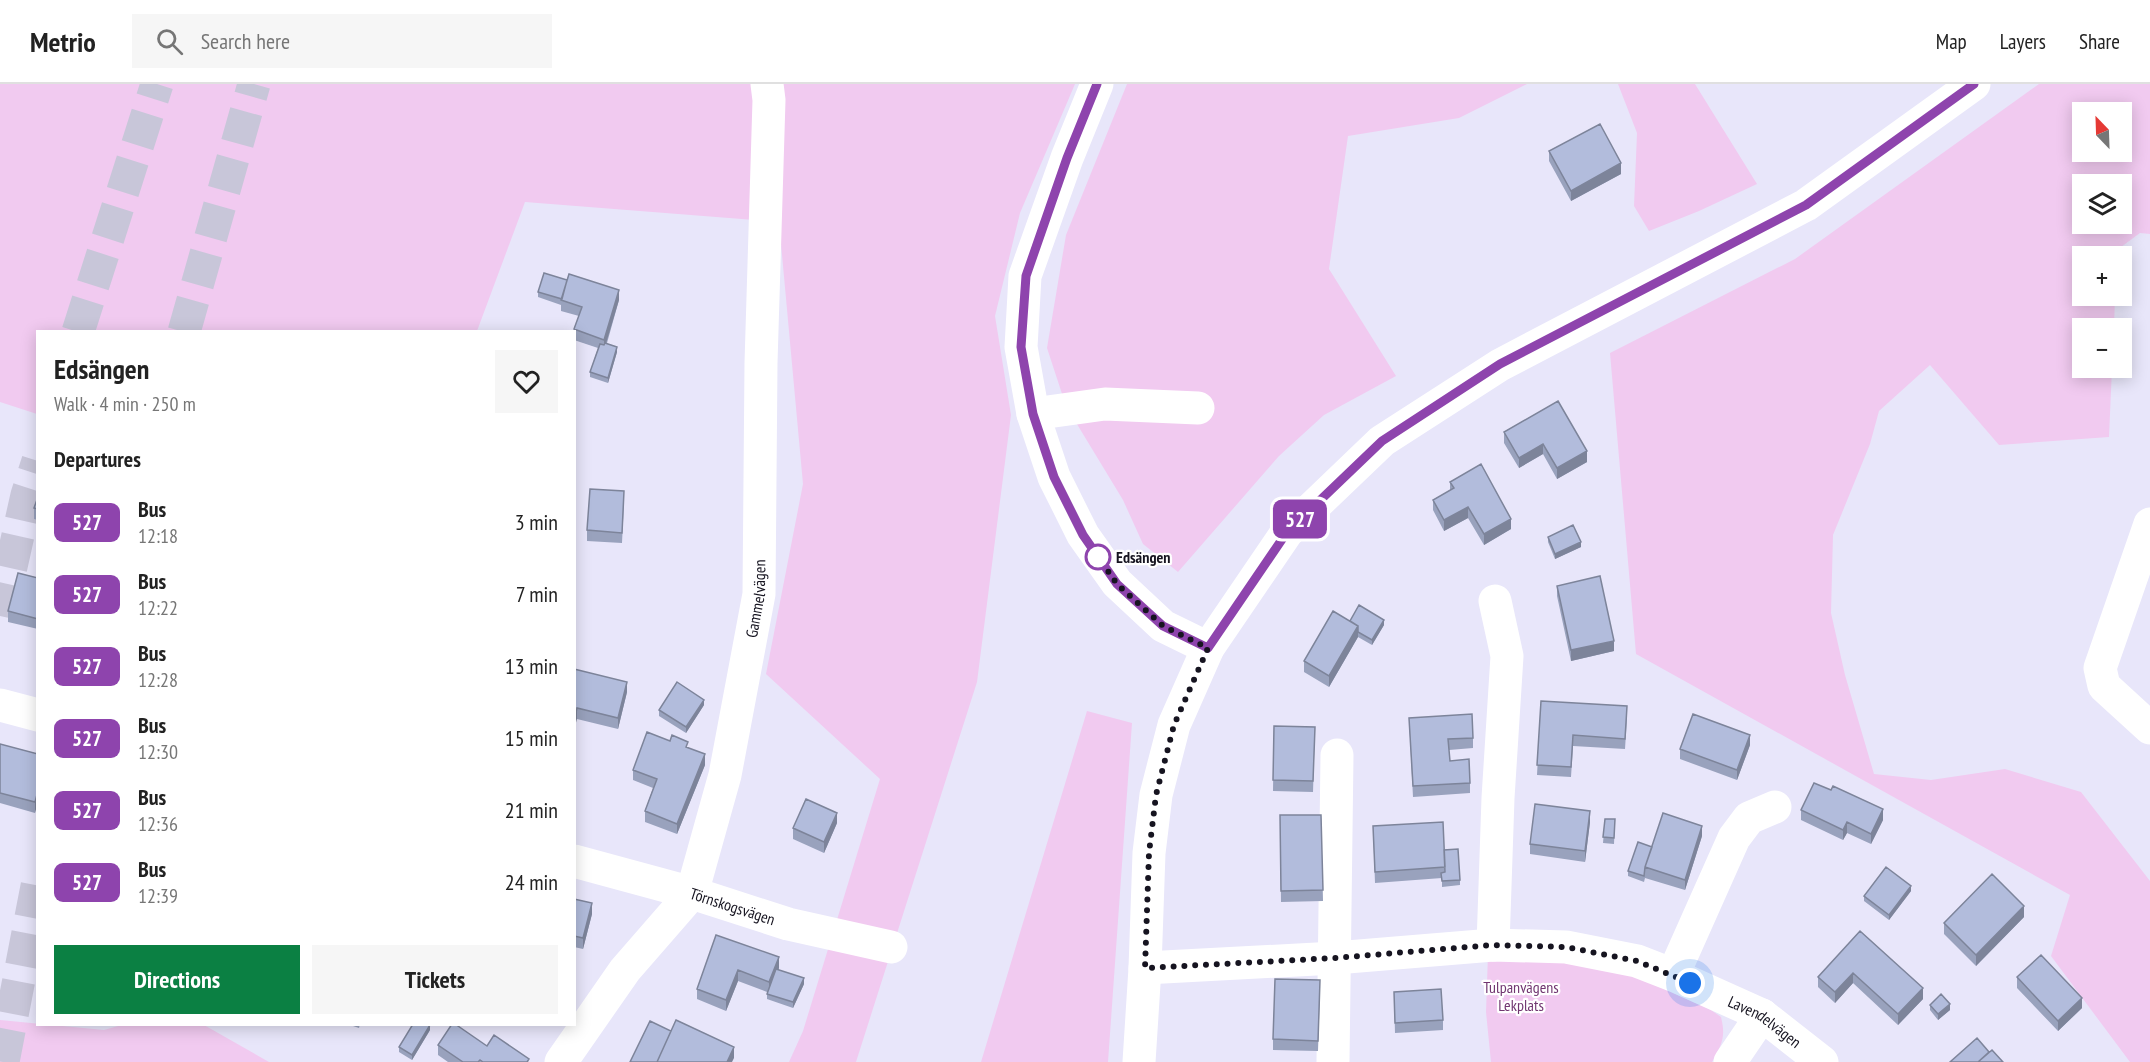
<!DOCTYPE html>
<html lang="en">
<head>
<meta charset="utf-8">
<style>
	:root { --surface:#fff; --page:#f6f6f6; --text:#222; --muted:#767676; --line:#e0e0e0; --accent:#0b8043 }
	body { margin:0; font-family:"PT Sans Narrow",sans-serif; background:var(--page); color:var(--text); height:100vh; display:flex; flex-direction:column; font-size:22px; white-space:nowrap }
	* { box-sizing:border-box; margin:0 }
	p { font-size:20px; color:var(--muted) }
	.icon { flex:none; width:33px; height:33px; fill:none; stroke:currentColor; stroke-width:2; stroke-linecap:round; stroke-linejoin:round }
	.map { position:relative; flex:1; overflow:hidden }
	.drawer { position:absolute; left:36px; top:246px; width:540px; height:696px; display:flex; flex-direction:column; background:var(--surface); border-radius:0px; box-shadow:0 3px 15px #0003 }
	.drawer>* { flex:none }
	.badge { padding:0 12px; border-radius:9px; font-size:21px; line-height:39px }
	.needle { width:39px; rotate:337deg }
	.tools { position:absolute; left:2072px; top:18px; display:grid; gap:12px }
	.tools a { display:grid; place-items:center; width:60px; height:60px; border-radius:0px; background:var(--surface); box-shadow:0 3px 15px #0003; font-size:30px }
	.you { position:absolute; width:30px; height:30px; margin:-15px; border:4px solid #fff; border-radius:50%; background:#1a73e8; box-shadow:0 0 0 9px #1a73e833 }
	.map>.badge { position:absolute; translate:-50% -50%; box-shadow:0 0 0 3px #fff }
	h2 { padding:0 18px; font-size:22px; line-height:54px }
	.round { display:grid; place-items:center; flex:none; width:63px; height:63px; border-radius:0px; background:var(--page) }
	.headline { display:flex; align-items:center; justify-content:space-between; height:102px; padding:0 18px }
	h1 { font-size:28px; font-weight:700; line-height:45px }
	.action { display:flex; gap:12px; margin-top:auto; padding:12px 18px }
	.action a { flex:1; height:69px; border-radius:0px; background:var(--accent); color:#fff; font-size:24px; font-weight:700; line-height:69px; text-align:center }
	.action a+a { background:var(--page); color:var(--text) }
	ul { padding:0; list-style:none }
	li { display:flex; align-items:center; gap:18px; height:72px; padding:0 18px }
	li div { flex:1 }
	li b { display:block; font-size:22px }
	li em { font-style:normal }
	li .badge { min-width:66px; font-weight:700; text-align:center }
	header { display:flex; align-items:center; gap:36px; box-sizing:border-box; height:84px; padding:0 30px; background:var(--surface); border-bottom:2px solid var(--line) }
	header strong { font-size:28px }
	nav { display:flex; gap:33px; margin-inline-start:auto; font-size:21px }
	.search { width:420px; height:54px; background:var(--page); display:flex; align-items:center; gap:15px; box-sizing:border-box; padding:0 21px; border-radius:0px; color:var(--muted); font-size:22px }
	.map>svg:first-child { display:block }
</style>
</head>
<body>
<header>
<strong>Metrio</strong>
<div class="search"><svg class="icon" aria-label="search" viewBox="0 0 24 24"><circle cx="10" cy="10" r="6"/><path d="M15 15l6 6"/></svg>Search here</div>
<nav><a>Map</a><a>Layers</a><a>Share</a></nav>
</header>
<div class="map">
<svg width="2150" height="978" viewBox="0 0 2150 978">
	<rect width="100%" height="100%" fill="#e8e6fa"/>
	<path fill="#f1caf0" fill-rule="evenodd" d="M 0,0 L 1075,0 L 1020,129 L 995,232 L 1011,331 L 977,598 L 856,978 L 789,978 L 803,947 L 880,695 L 766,590 L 803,400 L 779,138 L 525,118 L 477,247 L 38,248 L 37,330 L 0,318 Z
		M 1127,0 L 1527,0 L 1459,34 L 1348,52 L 1329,185 L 1396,292 L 1324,331 L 1279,372 L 1178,488 L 1143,460 L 1123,416 L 1066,322 L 1047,264 L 1066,151 Z
		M 1618,0 L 1695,0 L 1757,100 L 1699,127 L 1649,147 L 1634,122 L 1637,49 Z
		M 2039,0 L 2150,0 L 2150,150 L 2140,149 L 2117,166 L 2116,172 L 2082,172 L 2082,212 L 2115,212 L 2114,244 L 2082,244 L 2082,284 L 2112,284 L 2109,353 L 1999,361 L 1930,281 L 1879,327 L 1870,360 L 1833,451 L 1831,529 L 1845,591 L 1874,690 L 1931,696 L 2005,685 L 2081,708 L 2150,797 L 2150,978 L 2130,978 L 2051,872 L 2070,811 L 1636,570 L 1610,269 L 1795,175 ZM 2121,28 L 2121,68 L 2082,68 L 2082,28 ZM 2121,100 L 2121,140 L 2082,140 L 2082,100 Z
		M 1087,627 L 1132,639 L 1108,978 L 981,978 Z
		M 1488,870 L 1613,882 L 1711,926 L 1721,933 C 1726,953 1722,960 1712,978 L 1491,978 L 1486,928 Z
		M 0,936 L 104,946 L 125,940 L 204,941 L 269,978 L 0,978 Z"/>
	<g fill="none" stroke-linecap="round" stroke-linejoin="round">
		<path stroke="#c8c6d9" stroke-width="33" stroke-dasharray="33 16" stroke-linecap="butt" d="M 78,248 L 157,0
			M 184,248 L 254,0
			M 0,532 L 27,411 L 38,377
			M 3,978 L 38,797"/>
		<g stroke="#fff" stroke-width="33">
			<path d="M 1097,0 L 1067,74 L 1025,192 L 1021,263 L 1033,330 L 1054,393 L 1083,451 L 1117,499 L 1163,542 L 1208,564"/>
			<path d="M 1033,330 L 1105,320 L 1198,324"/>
			<path d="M 2150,440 L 2100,584 L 2104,602 L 2150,644"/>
			<path d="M 0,621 L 38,631"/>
			<path id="s1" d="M 574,777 L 692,809 L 788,840 L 891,863"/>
			<path d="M 1493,861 L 1498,714 L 1507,572 L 1495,517"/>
			<path id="s2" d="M 1145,884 L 1335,874 L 1493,861 L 1566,863 L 1637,877 L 1673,891 L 1762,931 L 1822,978"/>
			<path d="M 1673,891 L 1734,754 L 1749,734 L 1775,723"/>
			<path id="s3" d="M 561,978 L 625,886 L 692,809 L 725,691 L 759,510 L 761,279 L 769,16 L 767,0"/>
			<path d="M 1139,978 L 1145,884 L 1149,769 L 1156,711 L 1174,641 L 1208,564 L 1287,448 L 1382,357 L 1500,281 L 1806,121 L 1974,0"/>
			<path d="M 1333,978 L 1337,671"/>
			<path d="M 1730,978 L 1762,931"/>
		</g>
	</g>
	<path fill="#99a2bd" d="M 1549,67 L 1621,90 L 1571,117 L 1549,77 Z
		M 538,208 L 619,216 L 607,259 L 617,268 L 608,299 L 590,293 L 590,288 L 598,264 L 574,256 L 574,245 L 579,232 L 561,227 L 561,221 L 538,213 Z
		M 1558,317 L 1587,378 L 1557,395 L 1543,370 L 1519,384 L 1504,359 L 1504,348 Z
		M 1450,398 L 1511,445 L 1484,461 L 1468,434 L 1444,447 L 1433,426 L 1433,416 L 1450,406 Z
		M 38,413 L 38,436 L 34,435 L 34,424 Z
		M 624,418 L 622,459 L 587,457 L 587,446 Z
		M 1548,453 L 1581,463 L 1555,475 L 1548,458 Z
		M 38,494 L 38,545 L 8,538 L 8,527 Z
		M 1557,502 L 1614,567 L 1571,577 L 1557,512 Z
		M 1350,537 L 1384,541 L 1372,561 L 1358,553 L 1329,603 L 1304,588 L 1304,577 Z
		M 574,585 L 627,608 L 618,645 L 577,635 Z
		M 1541,617 L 1627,633 L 1625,665 L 1573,662 L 1571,693 L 1537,691 Z
		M 704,621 L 686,649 L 659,632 L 659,626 Z
		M 1409,634 L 1473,654 L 1473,664 L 1449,666 L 1450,677 L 1470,699 L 1470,709 L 1413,713 Z
		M 1274,642 L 1315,643 L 1313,708 L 1273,707 Z
		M 0,660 L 38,670 L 35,729 L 0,719 Z
		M 1750,661 L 1737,696 L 1680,675 L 1680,665 Z
		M 688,663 L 705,681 L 677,750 L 645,738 L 645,727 L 653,704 L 633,696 L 633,686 Z
		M 1801,726 L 1883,736 L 1871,760 L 1847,749 L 1843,756 L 1801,736 Z
		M 1280,731 L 1321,731 L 1323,817 L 1281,818 Z
		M 1605,735 L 1615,735 L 1614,760 L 1603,759 Z
		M 1590,738 L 1585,778 L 1530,770 L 1530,760 Z
		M 837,739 L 824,769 L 793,755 L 793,744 Z
		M 1373,742 L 1444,766 L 1460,796 L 1460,801 L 1442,803 L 1442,794 L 1375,799 Z
		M 1702,752 L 1685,806 L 1645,794 L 1644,798 L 1628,792 L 1628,787 L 1652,763 Z
		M 1911,807 L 1889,836 L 1864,817 L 1864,812 Z
		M 574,815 L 592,830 L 583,865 L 574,863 Z
		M 2024,833 L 1976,882 L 1944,850 L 1944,839 Z
		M 1860,847 L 1923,915 L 1898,941 L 1853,899 L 1835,919 L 1818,903 L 1818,893 Z
		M 716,851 L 779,884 L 778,886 L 804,900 L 793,924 L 767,915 L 767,908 L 738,897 L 726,927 L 697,915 L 697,905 Z
		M 2017,893 L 2082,924 L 2058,947 L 2017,904 Z
		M 1320,907 L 1318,967 L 1273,966 L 1273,955 Z
		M 1394,908 L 1443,936 L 1443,946 L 1395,949 Z
		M 1930,921 L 1950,926 L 1938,936 L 1930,926 Z
		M 347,940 L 360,940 L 359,944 Z
		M 430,946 L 412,976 L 399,968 L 399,963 Z
		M 438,961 L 487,962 L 529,978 L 448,978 L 438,971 Z"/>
	<path fill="#7d849a" d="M 1621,79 L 1621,90 L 1571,117 L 1571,107 Z
		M 619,206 L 619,216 L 604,266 L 604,256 Z
		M 617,263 L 617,268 L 608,299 L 608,294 Z
		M 1543,360 L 1543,370 L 1519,384 L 1519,374 Z
		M 1587,367 L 1587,378 L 1557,395 L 1557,384 Z
		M 1468,423 L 1468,434 L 1444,447 L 1444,436 Z
		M 1511,435 L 1511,445 L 1484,461 L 1484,450 Z
		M 1581,458 L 1581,463 L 1555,475 L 1555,470 Z
		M 1384,536 L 1384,541 L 1372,561 L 1372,556 Z
		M 1358,542 L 1358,553 L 1329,603 L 1329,592 Z
		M 1614,557 L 1614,567 L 1571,577 L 1571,566 Z
		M 627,598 L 627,608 L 618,645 L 618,634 Z
		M 704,616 L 704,621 L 686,649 L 686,643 Z
		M 577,624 L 577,635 L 574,646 L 574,636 Z
		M 1750,651 L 1750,661 L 1737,696 L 1737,686 Z
		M 705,670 L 705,681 L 677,750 L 677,740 Z
		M 38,707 L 38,718 L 35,729 L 35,718 Z
		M 1883,725 L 1883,736 L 1871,760 L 1871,750 Z
		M 1590,727 L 1590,738 L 1585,778 L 1585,767 Z
		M 837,729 L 837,739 L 824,769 L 824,758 Z
		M 1847,738 L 1847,749 L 1843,756 L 1843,746 Z
		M 1702,742 L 1702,752 L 1685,806 L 1685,796 Z
		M 1911,802 L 1911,807 L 1889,836 L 1889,831 Z
		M 592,819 L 592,830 L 583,865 L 583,854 Z
		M 2024,822 L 2024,833 L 1976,882 L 1976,871 Z
		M 779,873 L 779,884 L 769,908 L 769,898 Z
		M 738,886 L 738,897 L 726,927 L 726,916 Z
		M 1853,889 L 1853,899 L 1835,919 L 1835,908 Z
		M 804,894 L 804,900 L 793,924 L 793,918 Z
		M 1923,904 L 1923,915 L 1898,941 L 1898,930 Z
		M 2082,914 L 2082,924 L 2058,947 L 2058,937 Z
		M 1950,920 L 1950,926 L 1938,936 L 1938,930 Z
		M 430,941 L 430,946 L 412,976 L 412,971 Z
		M 734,963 L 734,974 L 732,978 L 727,978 Z"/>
	<path fill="#b2bcdc" stroke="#7d849a" stroke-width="1.5" d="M 1600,40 L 1621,79 L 1571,107 L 1549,67 Z
		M 544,189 L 567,196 L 562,215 L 538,208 Z
		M 569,190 L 619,206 L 604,256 L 574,245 L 582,223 L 561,216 Z
		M 605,259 L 617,263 L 608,294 L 590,288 L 600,260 L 604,261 Z
		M 1558,317 L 1587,367 L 1557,384 L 1543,360 L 1519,374 L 1504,348 Z
		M 1481,380 L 1511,435 L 1484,450 L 1468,423 L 1444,436 L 1433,416 L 1454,404 L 1450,398 Z
		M 590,405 L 624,407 L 622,449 L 587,446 Z
		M 38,413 L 38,425 L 34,424 Z
		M 1573,441 L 1581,458 L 1555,470 L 1548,453 Z
		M 18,489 L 38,494 L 38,535 L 8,527 Z
		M 1600,492 L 1614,557 L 1571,566 L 1557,502 Z
		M 1359,521 L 1384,536 L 1372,556 L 1358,548 L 1358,542 L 1350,537 Z
		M 1333,527 L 1358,542 L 1329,592 L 1304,577 Z
		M 574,585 L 627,598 L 618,634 L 577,624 L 574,636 Z
		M 677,598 L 704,616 L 686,643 L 659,626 Z
		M 1541,617 L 1627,622 L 1625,655 L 1573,651 L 1571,683 L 1537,681 Z
		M 1472,630 L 1473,654 L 1448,655 L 1450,677 L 1469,675 L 1470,699 L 1413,702 L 1409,634 Z
		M 1693,630 L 1750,651 L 1737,686 L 1680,665 Z
		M 1274,642 L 1315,643 L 1313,697 L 1273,696 Z
		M 647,648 L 670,657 L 672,651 L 688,658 L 686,663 L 705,670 L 677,740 L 645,727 L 657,695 L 633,686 Z
		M 0,660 L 38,670 L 38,707 L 35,718 L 0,709 Z
		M 1814,699 L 1831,706 L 1833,702 L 1883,725 L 1871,750 L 1847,738 L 1843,746 L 1801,726 Z
		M 806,715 L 837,729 L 824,758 L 793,744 Z
		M 1535,720 L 1590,727 L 1585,767 L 1530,760 Z
		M 1663,729 L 1702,742 L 1685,796 L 1645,783 Z
		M 1280,731 L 1321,731 L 1323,806 L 1281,807 Z
		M 1605,735 L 1615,735 L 1614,754 L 1603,753 Z
		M 1443,738 L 1445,783 L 1375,788 L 1373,742 Z
		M 1638,758 L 1652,763 L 1645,783 L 1644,792 L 1628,787 Z
		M 1458,765 L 1460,796 L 1442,797 L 1441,789 L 1445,788 L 1444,766 Z
		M 1886,783 L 1911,802 L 1889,831 L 1864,812 Z
		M 1992,790 L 2024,822 L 1976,871 L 1944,839 Z
		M 574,815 L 592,819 L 583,854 L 574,852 Z
		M 1860,847 L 1923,904 L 1898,930 L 1853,889 L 1835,908 L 1818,893 Z
		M 716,851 L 779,873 L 769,898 L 738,886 L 726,916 L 697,905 Z
		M 2041,871 L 2082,914 L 2058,937 L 2017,893 Z
		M 776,885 L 804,894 L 793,918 L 767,910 Z
		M 1275,895 L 1320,896 L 1318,957 L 1273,955 Z
		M 1441,905 L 1443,936 L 1395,939 L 1394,908 Z
		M 1941,910 L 1950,920 L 1938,930 L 1930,921 Z
		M 676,936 L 734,963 L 727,978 L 657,978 Z
		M 650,937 L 671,947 L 657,978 L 630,978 Z
		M 413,940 L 430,941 L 412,971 L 399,963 Z
		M 452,940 L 455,940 L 487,962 L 494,951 L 529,975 L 527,978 L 483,978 L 480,976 L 478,978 L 463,978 L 438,961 Z
		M 1977,954 L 1989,968 L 1978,978 L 1950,978 Z
		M 1992,966 L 2003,978 L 1978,978 Z"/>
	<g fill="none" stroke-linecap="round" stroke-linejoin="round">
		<g stroke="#fff" stroke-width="14">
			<path id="line" d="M 1097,0 L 1067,74 L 1026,192 L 1021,263 L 1033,330 L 1054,393 L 1083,451 L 1117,500 L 1163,542 L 1208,564 L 1287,448 L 1382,357 L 1500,280 L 1806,121 L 1974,0"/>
		</g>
		<use href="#line" stroke="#8e44ad" stroke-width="9"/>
		<path stroke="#161420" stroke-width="6" stroke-dasharray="0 10.8" d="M 1098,473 L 1094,467 L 1117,500 L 1163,542 L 1208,564 L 1174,641 L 1156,711 L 1149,769 L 1145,884 L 1335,874 L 1492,861 L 1566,863 L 1637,877 L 1690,899"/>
	</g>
	<circle fill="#fff" stroke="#8e44ad" stroke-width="3" cx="1098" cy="473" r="12"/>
	<g text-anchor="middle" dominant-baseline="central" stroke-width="4.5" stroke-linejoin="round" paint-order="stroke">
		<g font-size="16" font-weight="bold" fill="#161420" stroke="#fff" text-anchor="start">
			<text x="1116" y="473">Edsängen</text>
		</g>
		<g font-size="16" fill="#161420" stroke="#fff">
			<text stroke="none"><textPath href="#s3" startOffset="516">Gammelvägen</textPath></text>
			<text stroke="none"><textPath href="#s1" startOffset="165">Törnskogsvägen</textPath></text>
			<text stroke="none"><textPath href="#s2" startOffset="636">Lavendelvägen</textPath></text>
		</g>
		<g font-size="16" fill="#713671" stroke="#fff">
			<text x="1521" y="903">Tulpanvägens<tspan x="1521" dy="18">Lekplats</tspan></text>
		</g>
	</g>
</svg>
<div class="tools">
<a><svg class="needle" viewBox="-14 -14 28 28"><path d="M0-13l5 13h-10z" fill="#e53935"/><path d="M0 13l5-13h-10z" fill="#767676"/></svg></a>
<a><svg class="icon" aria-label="layers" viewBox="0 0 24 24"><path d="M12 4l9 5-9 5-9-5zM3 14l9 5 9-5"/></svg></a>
<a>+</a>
<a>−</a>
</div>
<div class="you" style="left:1690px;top:899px"></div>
<b class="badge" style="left:1300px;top:435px;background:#8e44ad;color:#fff">527</b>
<section class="drawer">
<div class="headline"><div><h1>Edsängen</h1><p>Walk · 4 min · 250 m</p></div><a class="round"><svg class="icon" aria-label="heart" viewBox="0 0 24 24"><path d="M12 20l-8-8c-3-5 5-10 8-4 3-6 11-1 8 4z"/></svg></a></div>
<h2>Departures</h2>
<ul>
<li><span class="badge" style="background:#8e44ad;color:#fff">527</span><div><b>Bus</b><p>12:18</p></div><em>3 min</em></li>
<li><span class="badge" style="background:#8e44ad;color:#fff">527</span><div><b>Bus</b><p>12:22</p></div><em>7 min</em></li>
<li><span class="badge" style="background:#8e44ad;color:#fff">527</span><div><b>Bus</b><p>12:28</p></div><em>13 min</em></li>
<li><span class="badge" style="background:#8e44ad;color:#fff">527</span><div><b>Bus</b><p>12:30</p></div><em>15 min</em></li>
<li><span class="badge" style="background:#8e44ad;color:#fff">527</span><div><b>Bus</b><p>12:36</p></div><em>21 min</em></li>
<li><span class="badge" style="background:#8e44ad;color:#fff">527</span><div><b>Bus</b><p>12:39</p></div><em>24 min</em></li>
</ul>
<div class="action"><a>Directions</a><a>Tickets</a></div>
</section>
</div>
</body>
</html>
